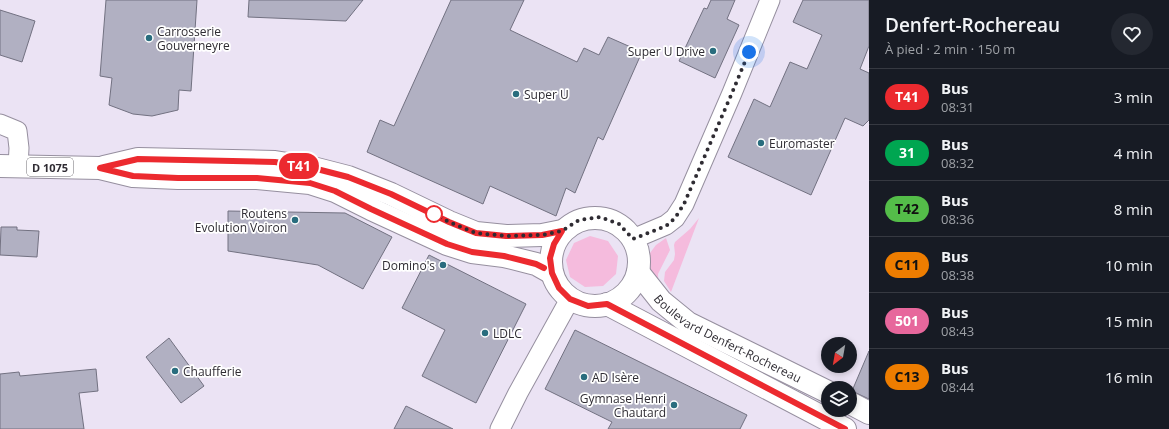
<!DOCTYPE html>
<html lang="fr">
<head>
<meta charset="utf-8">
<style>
	:root { --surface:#171b24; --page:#242831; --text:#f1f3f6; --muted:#9ea1a6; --line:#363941 }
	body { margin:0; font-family:"Open Sans",sans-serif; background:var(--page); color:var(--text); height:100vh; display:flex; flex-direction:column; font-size:15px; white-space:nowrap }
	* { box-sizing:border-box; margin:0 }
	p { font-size:13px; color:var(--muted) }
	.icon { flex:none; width:22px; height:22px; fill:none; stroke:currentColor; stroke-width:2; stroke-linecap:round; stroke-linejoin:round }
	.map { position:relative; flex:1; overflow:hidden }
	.side { display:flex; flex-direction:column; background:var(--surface); width:300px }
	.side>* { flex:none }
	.badge { padding:0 8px; border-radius:13px; font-size:14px; line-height:26px }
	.needle { width:26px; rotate:211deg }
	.fabs { position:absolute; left:821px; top:337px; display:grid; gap:8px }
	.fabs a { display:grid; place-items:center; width:36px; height:36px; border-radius:50%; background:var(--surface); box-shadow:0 2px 6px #0003; font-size:20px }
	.you { position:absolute; width:20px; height:20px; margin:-10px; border:3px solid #fff; border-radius:50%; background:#1a73e8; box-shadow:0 0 0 6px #1a73e833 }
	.map>.badge { position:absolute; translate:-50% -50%; box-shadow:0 0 0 2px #fff }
	.round { display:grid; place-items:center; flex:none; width:42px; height:42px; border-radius:21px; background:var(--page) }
	.overview { display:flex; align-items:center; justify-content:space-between; height:68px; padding:0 16px }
	h1 { font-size:19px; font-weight:600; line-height:30px }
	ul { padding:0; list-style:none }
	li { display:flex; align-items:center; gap:12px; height:56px; padding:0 16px; border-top:1px solid var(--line) }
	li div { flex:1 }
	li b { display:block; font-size:15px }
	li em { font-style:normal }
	li .badge { min-width:44px; font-weight:700; text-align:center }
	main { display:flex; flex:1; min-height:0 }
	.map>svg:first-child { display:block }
</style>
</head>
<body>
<main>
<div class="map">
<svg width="869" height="429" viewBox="0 0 869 429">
	<rect width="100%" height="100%" fill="#ebe3f4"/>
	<path fill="#f5bbdd" d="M 699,218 L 671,292 L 664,281 L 665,272 L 674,260 L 675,254 L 674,245 L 675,242 L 690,229 Z
		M 590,236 L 608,241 L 618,256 L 616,274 L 603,286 L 585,287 L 570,277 L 566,260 L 574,243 Z
		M 666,238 L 670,250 L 658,274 L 659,290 L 649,270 L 650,253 L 656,245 Z"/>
	<path fill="#b1b0c2" stroke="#727181" d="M 106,0 L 197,0 L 191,91 L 179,90 L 178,110 L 152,116 L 133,114 L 109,105 L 112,78 L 100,76 Z
		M 249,0 L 363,0 L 346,21 L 248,17 Z
		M 451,0 L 524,0 L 510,30 L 577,62 L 584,48 L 599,55 L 608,37 L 642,52 L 603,140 L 598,137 L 575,193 L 566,188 L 556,216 L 490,186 L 483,204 L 367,152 L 380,120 L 394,126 Z
		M 711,0 L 735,0 L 727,19 L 739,25 L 715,78 L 679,61 L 704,8 L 707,9 Z
		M 803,0 L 869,0 L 869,46 L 860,69 L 869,73 L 869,120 L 863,126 L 845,118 L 811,195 L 728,157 L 754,99 L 770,107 L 790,62 L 807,69 L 822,35 L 793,22 Z
		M 0,10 L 35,21 L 22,62 L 0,55 Z
		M 228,211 L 345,213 L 392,237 L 363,289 L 318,265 L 228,251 Z
		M 1,227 L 17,227 L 17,230 L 39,231 L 37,257 L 0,255 Z
		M 429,255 L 526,304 L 476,403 L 422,376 L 445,330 L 402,308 Z
		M 575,330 L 747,415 L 740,429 L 608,429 L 612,422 L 545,389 Z
		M 169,338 L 204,386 L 181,403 L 146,357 Z
		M 869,351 L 869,399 L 852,391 Z
		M 96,369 L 98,391 L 79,393 L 84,429 L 0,429 L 0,374 L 19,372 L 20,376 Z
		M 406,406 L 453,429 L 394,429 Z"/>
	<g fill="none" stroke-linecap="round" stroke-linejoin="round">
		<g stroke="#968f9f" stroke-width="21">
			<path id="minor" d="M 0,124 L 17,131 L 19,148 L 18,167
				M 633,239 L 666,225 L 675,218 L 684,204 L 732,93 L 770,0
				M 500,429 L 518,393 L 570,299"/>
		</g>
		<g stroke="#968f9f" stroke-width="24">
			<g id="major">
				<path d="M 0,166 L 100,168 L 133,176 L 178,178 L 257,178 L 310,183 L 335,191 L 371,209 L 447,244 L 472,252 L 504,256 L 536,264 L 552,273"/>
				<path d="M 104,167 L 138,159 L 275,162 L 313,168 L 348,177 L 391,194 L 449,222 L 476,233 L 506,236 L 542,235 L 562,231"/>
				<circle cx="595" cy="262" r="44"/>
				<path id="s1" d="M 638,272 L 661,301 L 688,323 L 828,392"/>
				<path d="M 607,304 L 845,429"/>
				<path d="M 850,403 L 869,413"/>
			</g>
		</g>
		<use href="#minor" stroke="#fff" stroke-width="19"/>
		<use href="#major" stroke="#fff" stroke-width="22"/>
	</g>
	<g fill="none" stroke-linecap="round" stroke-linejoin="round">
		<g stroke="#fff" stroke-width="9">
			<path id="line" d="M 544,268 L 536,264 L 504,256 L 472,252 L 447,244 L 371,209 L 335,191 L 310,183 L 257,178 L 178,178 L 133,176 L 100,168 L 138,159 L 275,162 L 313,168 L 348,177 L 391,194 L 449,222 L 476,233 L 506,236 L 542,235 L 562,231 L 554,244 L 550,258 L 552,273 L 559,288 L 570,299 L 588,306 L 607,304 L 845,429"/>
		</g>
		<use href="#line" stroke="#ec2a2f" stroke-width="6"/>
		<path stroke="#2f2c33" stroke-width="4" stroke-dasharray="0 7.2" d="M 434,214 L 449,222 L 476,233 L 506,236 L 542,235 L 562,231 L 579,220 L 600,217 L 619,224 L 633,239 L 666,226 L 675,218 L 684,204 L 732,93 L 749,52"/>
	</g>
	<g fill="#296d7e" stroke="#fff" stroke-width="1.5">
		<circle cx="149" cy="38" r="4"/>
		<circle cx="713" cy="51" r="4"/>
		<circle cx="516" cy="94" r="4"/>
		<circle cx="761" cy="143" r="4"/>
		<circle cx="295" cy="220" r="4"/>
		<circle cx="443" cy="265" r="4"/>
		<circle cx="485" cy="333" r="4"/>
		<circle cx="175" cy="371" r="4"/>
		<circle cx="584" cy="377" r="4"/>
		<circle cx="674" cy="405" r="4"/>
	</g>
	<circle fill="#fff" stroke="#ec2a2f" stroke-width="2" cx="434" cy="214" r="8"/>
	<g text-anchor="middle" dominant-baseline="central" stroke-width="3.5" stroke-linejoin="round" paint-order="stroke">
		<rect fill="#fff" stroke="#6d6b70" stroke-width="1" x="27" y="158" width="46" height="18" rx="3"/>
		<g font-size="11" font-weight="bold" fill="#2f2c33">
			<text x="50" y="167">D 1075</text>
		</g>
		<g font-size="12" fill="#2f2c33" stroke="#fff" text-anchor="start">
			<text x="157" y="31">Carrosserie<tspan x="157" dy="14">Gouverneyre</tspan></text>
			<text x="705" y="51" text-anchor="end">Super U Drive</text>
			<text x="524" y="94">Super U</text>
			<text x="769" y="143">Euromaster</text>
			<text x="287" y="213" text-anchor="end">Routens<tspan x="287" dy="14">Evolution Voiron</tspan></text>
			<text x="435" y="265" text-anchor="end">Domino's</text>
			<text x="493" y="333">LDLC</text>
			<text x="183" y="371">Chaufferie</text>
			<text x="592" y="377">AD Isère</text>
			<text x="666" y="398" text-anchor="end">Gymnase Henri<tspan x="666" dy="14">Chautard</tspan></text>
		</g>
		<g font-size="12" fill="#2f2c33" stroke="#fff">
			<text stroke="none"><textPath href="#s1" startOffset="114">Boulevard Denfert-Rochereau</textPath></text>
		</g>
	</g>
</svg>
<div class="fabs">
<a><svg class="needle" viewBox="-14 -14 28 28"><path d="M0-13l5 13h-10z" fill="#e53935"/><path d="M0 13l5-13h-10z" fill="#9ea1a6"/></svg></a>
<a><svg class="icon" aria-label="layers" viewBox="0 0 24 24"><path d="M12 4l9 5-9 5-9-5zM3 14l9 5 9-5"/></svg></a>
</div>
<div class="you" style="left:749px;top:52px"></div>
<b class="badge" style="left:299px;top:166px;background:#ec2a2f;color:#fff">T41</b>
</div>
<section class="side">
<div class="overview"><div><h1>Denfert-Rochereau</h1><p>À pied · 2 min · 150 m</p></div><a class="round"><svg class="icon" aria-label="heart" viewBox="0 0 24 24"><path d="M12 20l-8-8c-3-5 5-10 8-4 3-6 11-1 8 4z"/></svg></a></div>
<ul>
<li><span class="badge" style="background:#ec2a2f;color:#fff">T41</span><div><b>Bus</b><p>08:31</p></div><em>3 min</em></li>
<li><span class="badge" style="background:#00a651;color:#fff">31</span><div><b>Bus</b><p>08:32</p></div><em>4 min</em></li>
<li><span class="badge" style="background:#54bd49;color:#111">T42</span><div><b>Bus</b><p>08:36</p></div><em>8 min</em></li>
<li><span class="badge" style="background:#ee7d00;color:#111">C11</span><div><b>Bus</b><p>08:38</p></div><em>10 min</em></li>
<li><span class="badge" style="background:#e7679c;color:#fff">501</span><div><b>Bus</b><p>08:43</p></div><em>15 min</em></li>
<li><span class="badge" style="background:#ee7d00;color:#111">C13</span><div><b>Bus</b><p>08:44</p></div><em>16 min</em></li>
</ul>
</section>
</main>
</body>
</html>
